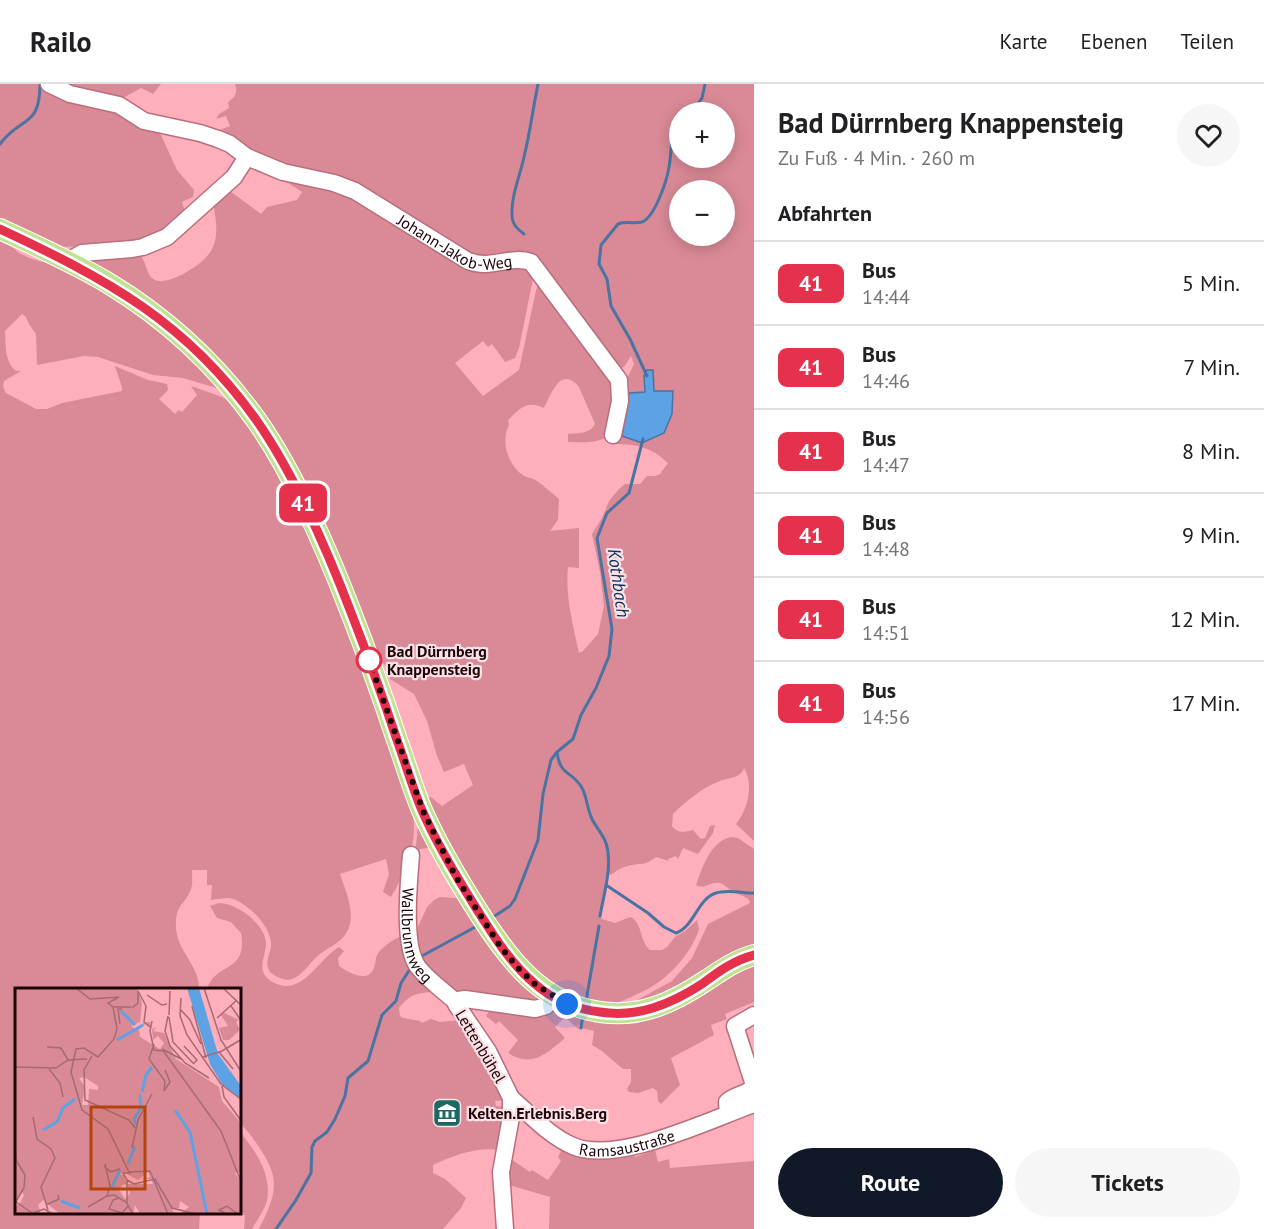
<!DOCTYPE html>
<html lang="de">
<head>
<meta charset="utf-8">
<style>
	:root { --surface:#fff; --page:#f6f6f6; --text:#202124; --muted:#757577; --line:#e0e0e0; --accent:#111827 }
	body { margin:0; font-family:"PT Sans",sans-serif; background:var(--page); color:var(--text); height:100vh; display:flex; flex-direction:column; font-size:22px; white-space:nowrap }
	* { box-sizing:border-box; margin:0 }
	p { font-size:20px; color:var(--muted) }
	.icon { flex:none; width:33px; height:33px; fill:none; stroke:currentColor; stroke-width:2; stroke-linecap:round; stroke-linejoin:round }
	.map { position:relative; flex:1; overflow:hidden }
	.sheet { display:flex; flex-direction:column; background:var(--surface); width:510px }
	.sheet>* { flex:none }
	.badge { padding:0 12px; border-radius:9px; font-size:21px; line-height:39px }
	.fabs { position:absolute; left:669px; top:18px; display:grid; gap:12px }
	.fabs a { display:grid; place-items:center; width:66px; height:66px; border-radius:50%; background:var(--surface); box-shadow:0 3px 15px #0003; font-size:30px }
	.you { position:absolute; width:30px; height:30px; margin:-15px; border:4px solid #fff; border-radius:50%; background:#1a73e8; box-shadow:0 0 0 9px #1a73e833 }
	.map>.badge { position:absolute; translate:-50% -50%; box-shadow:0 0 0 3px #fff }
	h2 { padding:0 24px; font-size:22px; line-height:54px }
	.round { display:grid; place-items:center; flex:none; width:63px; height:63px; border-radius:32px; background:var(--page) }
	.summary { display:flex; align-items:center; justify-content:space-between; height:102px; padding:0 24px }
	h1 { font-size:28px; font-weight:600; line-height:45px }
	.action { display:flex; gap:12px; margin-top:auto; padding:12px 24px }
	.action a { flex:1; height:69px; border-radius:36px; background:var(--accent); color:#fff; font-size:24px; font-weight:600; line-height:69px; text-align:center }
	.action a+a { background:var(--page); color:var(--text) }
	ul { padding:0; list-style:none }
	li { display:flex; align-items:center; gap:18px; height:84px; padding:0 24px; border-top:2px solid var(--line) }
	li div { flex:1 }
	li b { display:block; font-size:22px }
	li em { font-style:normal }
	li .badge { min-width:66px; font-weight:700; text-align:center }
	header { display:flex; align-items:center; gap:36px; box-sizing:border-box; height:84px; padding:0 30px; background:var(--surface); border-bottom:2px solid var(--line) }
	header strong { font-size:28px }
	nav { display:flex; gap:33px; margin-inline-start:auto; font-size:21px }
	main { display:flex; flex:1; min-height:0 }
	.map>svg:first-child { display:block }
</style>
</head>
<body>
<header>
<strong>Railo</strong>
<nav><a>Karte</a><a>Ebenen</a><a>Teilen</a></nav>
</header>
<main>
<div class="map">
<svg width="754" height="1145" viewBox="0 0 754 1145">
	<rect width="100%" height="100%" fill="#ffaebb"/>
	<path fill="#da8a97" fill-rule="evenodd" d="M 0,0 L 161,0 L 153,10 L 141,4 L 121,15 L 156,44 L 161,51 L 177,86 L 194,106 L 193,113 L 182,118 L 185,127 L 164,149 L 138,161 L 55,163 L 0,140 Z
		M 235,0 L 754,0 L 754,757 L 736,740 C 748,726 754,700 744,684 C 740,695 730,693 720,697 C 703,703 686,717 673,730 L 672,742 C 678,750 684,748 693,746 L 701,755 L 705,754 L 710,742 L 715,741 L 713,749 L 698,770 L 683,764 L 678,775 L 676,772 L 668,775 L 669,777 L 656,773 C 643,783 642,778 628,782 C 621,783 616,788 610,791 L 608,789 L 600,831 L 602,835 L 615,839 L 630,833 C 643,838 639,857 650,866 L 662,866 L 667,863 L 675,853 L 685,847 L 697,836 L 699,845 C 691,871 666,897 642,908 C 630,913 617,921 603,922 C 583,922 559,912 544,899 C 515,874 495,839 476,807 C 457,777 438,748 424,715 L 431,713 L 442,722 L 473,701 L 464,680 L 444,688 L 437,672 L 427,637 L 414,610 L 390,595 L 389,586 L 372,566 L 330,464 L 291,382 L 267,342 L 241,306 L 207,270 L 175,239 L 139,212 L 93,184 L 90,180 L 91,174 L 95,172 L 137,169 C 148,174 144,194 158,197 C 166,198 178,193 185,189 C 218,170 220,155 213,119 L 230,107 L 261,130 L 267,123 L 297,116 L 302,108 L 262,82 L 286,92 L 335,102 L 351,109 L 477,187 L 484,183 L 488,177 L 478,176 L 465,171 L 375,115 L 346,100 L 298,88 L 263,77 L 220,52 L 220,46 L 230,42 L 226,32 L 216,35 L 219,30 L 229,24 L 228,18 C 235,14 238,8 235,0 ZM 680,28 L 724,28 L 724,74 L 680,74 ZM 680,106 L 724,106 L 724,152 L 680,152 ZM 536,180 L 611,281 L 617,285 L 624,283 L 631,272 L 634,280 L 625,299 L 622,322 L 614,360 C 637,360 651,363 668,379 L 660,390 L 655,392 L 647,392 L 640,400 L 625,400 L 619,405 L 609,417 L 602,434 L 592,450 L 600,488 L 604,522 L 598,550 L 583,567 L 579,569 C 573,541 565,513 568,483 L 579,484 L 579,444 L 550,447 L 558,436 L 559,415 C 552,409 544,402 537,397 C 531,393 525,394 520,389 C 507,378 501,356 509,341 L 508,336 C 521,324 526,316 544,324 C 551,310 561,281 579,303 L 595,340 C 590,350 578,349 568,350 L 568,358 C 579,358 597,360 606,353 C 620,343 619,306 612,293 L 544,201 L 537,203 L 535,211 L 519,286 L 483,312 L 455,279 L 483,257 L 488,263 L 492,260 L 505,278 L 515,274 L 519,264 Z
		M 0,151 C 8,156 11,163 18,168 C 35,180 56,178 74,186 L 181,259 L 220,305 L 183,294 L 153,291 L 98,273 L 84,272 L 37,281 L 36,250 L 29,240 L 26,233 L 22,230 L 5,247 C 6,261 4,277 16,287 L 21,287 L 4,297 L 3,303 L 6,309 L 36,325 L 47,325 L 62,319 L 122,307 L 122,303 L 115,282 L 148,296 L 167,300 L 168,306 L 159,315 L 175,330 L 179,326 L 182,328 L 197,311 L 191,302 C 204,307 221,311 233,319 C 244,328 265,366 273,380 C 328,480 368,587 400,697 C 404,710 413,725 414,740 C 415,766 404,791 391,813 L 383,808 L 389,790 L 386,775 L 340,790 C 346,808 358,834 345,851 C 338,860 328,864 320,870 C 307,880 298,902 280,894 C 276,892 271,890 269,886 C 264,877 272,868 271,859 C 270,841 246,817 229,814 C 223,814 217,815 211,816 L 212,801 L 207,801 L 207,786 L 192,786 C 192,791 193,799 191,805 C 185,822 175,819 176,844 C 177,867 200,882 199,905 L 16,905 L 16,1128 L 200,1129 L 199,1145 L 0,1145 Z
		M 420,740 L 430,764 L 420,765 L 415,771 L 418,742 Z
		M 732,753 L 738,754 L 754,765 L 754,863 L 679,906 L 628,921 L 672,897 L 692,874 L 708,840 L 750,819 L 749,816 C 744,811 738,811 732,807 C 728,805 724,800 720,799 C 710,797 705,806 696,801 C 702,784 711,756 732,753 Z
		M 440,813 L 456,814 L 463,819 L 543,915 L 550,928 L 565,927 L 611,937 L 754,876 L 754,918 L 725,930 L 727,935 L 711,941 L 714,951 L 671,974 L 680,1001 L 661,1020 L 658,1017 L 657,1007 L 653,1004 L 638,1009 L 629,1008 L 627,1005 L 631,998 L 631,985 L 623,985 L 602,967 L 592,961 L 594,947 L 581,944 L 578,945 L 565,933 L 555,943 L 565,954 C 546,970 532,984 508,969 L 518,956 L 499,937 L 496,940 L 486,932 L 491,924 L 452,907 L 418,876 L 414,854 L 417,845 L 427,823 L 434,816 Z
		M 219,819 C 237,819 265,840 266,859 C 266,873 255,887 271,897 C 301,916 317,876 339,863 L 344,867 L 338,874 L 339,882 C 347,888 367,899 373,886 C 376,881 375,875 377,871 C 381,864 393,855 400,853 L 438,908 C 421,908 410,909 399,924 L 400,932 L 403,934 L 420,937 L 422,939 L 431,935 L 440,938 L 461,936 L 507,1016 L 495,1017 L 496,1022 L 505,1023 L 500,1066 C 476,1063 455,1071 433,1081 L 433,1089 L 445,1095 L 466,1114 L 461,1124 L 443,1145 L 259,1145 C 280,1103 280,1092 252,1053 C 248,1047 240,1041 240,1034 C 237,992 240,948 240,905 L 207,905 C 216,877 248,890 241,849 L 231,838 L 217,834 L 210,822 Z
		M 240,1048 C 255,1066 272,1090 267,1116 C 265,1126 257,1136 252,1145 L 244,1145 L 245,1132 L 240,1125 Z
		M 559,1059 L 633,1065 L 635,1073 L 655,1066 L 658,1078 L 669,1075 L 670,1084 L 754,1077 L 754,1145 L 549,1145 L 550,1113 L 509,1101 L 511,1075 L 530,1088 L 532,1086 L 548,1096 L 561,1077 L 558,1073 L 561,1067 L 556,1063 Z"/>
	<path fill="#5da2e4" stroke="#4a73a2" stroke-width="1.5" d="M 647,286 L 653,286 L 654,307 L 673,307 L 672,330 L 664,349 L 642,359 L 622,352 L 629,309 L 645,308 L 644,292 Z"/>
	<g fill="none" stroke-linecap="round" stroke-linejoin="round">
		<path stroke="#4a73a2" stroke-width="3" d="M 692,28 L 702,14 L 705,0
			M 0,60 C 21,32 40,44 40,0
			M 524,150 C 517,145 512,140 512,131 C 511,112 520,92 524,73 C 530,49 533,24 538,0
			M 647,292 L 630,255 L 611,222 L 607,195 L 599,180 L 601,161 L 618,140 C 626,137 634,140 642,138 C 655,133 667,96 669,83 C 672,68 669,54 680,42
			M 557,668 C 560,693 572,686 582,704 C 587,713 587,725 592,735 C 596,743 602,749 606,759 C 613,781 604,809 600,832
			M 606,801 L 648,829 L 664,843 L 676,849 C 695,842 697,815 716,809 C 727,805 742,809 754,809
			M 490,835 L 510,822 L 515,815 L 538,756 L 543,710 L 551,676 L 557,668 L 573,655 L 581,631 L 596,604 L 609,572 L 612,545 L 597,454 L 607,429 L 629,409 L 643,355
			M 420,873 L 479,841
			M 586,917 L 599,842
			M 581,944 L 583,931
			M 276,1145 L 296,1116 L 311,1089 L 312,1063 L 315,1057 L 327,1048 L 335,1035 L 345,1012 L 348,994 L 368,977 L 382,931 L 396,917 L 401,899 L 412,882"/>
		<g stroke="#b96e7b" stroke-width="19">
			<g id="minor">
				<path id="s1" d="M 49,0 L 70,10 L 119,21 L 144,37 L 200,49 L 218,55 L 230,60 L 247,73 L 283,88 L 334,99 L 355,107 L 468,177 C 492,186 509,171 531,178 L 619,296 L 620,317 L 613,351"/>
				<path d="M 71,179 L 75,173 L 82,169 L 132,165 L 143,163 L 167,153 L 234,93 L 247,73"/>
				<path id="s2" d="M 411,771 C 409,797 402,862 418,883 C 428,896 444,907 456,918"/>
				<path id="s3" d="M 511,1014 C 530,1030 549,1052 573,1062 C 617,1081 709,1036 754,1020"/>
				<path d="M 728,1029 L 727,1018 C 735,1010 749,1011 754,1001 L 735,942 L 754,931"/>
				<path d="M 505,1145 L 501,1088 L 511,1033 L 511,1014 L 488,967 L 456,920 L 458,916 L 465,915 L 535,925 L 546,922 L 554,913"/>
			</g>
		</g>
		<g stroke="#fff" stroke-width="22">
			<path id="major" d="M 0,145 C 36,162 73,178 108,199 C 166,234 217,281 257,337 C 296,393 328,468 352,531 C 368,572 383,614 397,656 C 405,678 412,702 421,724 C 437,761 458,796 479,829 C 509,876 542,920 600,928 C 641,934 674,918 707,896 C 722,886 736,876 754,871"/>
		</g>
		<use href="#minor" stroke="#fff" stroke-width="16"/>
		<use href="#major" stroke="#c1e290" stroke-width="20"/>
	</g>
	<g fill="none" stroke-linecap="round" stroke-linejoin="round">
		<g stroke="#fff" stroke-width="14">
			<path id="line" d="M 0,145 C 107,195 187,238 257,337 C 296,393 328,468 352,531 C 368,572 383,614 397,656 C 405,678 412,702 421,724 C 436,759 456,792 476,824 C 493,851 510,879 535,900 C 553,916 576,925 600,928 C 638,934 671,920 702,900 C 718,888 734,876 754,871"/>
		</g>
		<use href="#line" stroke="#e5314c" stroke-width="9"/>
		<path stroke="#1d0409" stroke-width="6" stroke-dasharray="0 10.8" d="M 369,576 L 423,727 L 456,793 L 500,862 L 517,883 L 536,901 L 567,920"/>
	</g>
	<defs>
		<g id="museum-square" transform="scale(1.5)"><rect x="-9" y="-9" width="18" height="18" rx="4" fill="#1c6863" stroke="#fbe1e5"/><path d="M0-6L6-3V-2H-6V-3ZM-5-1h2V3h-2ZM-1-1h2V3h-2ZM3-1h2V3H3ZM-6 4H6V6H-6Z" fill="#fff"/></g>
	</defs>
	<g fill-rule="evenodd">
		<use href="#museum-square" x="447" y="1029"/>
	</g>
	<circle fill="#fff" stroke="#e5314c" stroke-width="3" cx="369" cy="576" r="12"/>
	<g text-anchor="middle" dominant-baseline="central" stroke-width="4.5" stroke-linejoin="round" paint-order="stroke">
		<g font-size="16" fill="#1d0409" stroke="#fbe1e5">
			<text stroke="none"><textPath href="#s1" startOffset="442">Johann-Jakob-Weg</textPath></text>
			<text stroke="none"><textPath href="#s2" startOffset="82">Wallbrunnweg</textPath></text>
			<text transform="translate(481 962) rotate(59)">Lettenbühel</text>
			<text stroke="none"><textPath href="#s3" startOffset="134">Ramsaustraße</textPath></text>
		</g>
		<g font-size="16" font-weight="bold" fill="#1d0409" stroke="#fbe1e5" text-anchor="start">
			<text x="387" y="567">Bad Dürrnberg<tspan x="387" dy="18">Knappensteig</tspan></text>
		</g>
		<g font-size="16" font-weight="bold" fill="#1d0409" stroke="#fbe1e5" text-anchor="start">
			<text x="468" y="1029">Kelten.Erlebnis.Berg</text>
		</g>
		<g font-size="18" font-style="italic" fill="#00345d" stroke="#fbe1e5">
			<text transform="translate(619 499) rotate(82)">Kothbach</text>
		</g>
	</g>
	<g transform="translate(15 904)">
		<rect width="226" height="226" fill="#ffaebb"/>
		<path d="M 0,0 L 122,0 L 127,15 L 125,34 L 116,38 L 121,41 L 130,34 L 135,34 L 135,39 L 130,36 L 124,41 L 125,49 L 145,61 L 149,55 L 143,48 L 138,52 L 137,41 L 142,39 L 138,43 L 149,45 L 161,71 L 204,99 L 207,113 L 226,135 L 226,189 L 226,184 L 220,185 L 226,194 L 226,226 L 165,226 L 174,219 L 165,213 L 164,220 L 157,220 L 159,226 L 125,226 L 120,217 L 118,226 L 45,226 L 28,212 L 23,217 L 26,225 L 34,224 L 32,226 L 0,226 L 0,217 L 5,216 L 9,207 L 7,204 L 0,213 ZM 69,89 L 83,98 L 83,102 L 74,101 L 73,117 L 67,117 L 70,99 L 64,90 ZM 108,184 L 123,192 L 133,184 L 135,189 L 130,191 L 136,191 L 138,196 L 112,196 L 115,205 L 110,211 L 105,203 L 107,197 L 112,196 L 109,187 L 104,186 ZM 209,25 L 224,32 L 221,34 L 225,42 L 214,52 L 208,52 L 204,40 L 213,38 L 206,27 Z" fill="#da8a97" fill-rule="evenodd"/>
		<path d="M 172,0 L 184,0 L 203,66 L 226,98 L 226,111 L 207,96 L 195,76 Z" fill="#5da2e4"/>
		<path fill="none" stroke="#5da2e4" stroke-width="3" d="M 106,23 L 120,37M 102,52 L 128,37M 127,104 L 131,87 L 137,79M 160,122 L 175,144 L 192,226M 121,137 L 119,131 L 126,120 L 125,107M 28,142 L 42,134 L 48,120 L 60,111M 113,176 L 120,158M 96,201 L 105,182M 46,213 L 65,220"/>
		<path fill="none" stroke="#a56a74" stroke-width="1.5" d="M 61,0 L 75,11 L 104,9 L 93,15 L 98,19M 189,0 L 206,52 L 227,85M 208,0 L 227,18M 132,7 L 147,17 L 152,16M 166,10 L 165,28 L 172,47 L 206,96 L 227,112M 131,18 L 129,34 L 135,39M 177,18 L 191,70M 216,18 L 227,34M 116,19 L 98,19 L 102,41 L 99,51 L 83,69 L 69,60 L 61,61 L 56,84 L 67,122 L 93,141 L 114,184 L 135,183 L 153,226M 117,20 L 123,15 L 123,3 L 131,18M 166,22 L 175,32 L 186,56M 154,27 L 155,3M 153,28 L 150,43 L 155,58 L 170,75 L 194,90M 154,29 L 158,54 L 178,75M 202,30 L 222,12M 137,33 L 135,43 L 139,62 L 147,63M 105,36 L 103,21 L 107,21M 139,56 L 134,71 L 150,93 L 149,103M 169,58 L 182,72 L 178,76M 32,59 L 46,60 L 53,72M 147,61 L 206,143 L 227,196M 147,61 L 168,72M 204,64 L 218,81M 77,68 L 69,82 L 70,112 L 114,132 L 120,140M 188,69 L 207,63 L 227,51M 0,79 L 41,80 L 53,72 L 72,71M 34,81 L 45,95 L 48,109M 207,98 L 209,109 L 227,134M 149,103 L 155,94 L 150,82M 18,129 L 22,151 L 36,161 L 40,170 L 26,199 L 33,222M 117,160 L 123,132 L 137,106M 89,178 L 96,184 L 105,181M 112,192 L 119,196 L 140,191 L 157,220 L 181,226M 92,208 L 99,207 L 111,214 L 118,226M 104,210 L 98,212 L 94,221 L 107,225 L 114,217M 0,213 L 17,225M 0,215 L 9,200 L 10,187 L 1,172 L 0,157M 112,215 L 112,192 L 108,185 L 116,185M 31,217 L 44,211 L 43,207M 73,219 L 92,208 L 95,198 L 90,176M 15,226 L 29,221 L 38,226M 212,226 L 204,222 L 212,218 L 223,226"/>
		<path fill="#b5440b" fill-opacity="0.15" stroke="#b5440b" stroke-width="3" d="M 76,119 L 130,119 L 130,201 L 76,201 Z"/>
		<rect width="226" height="226" fill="none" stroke="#1d0409" stroke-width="3"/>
	</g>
</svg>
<div class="fabs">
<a>+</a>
<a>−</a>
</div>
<div class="you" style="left:567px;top:920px"></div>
<b class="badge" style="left:303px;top:419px;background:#e5314c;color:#fff">41</b>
</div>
<section class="sheet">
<div class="summary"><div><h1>Bad Dürrnberg Knappensteig</h1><p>Zu Fuß · 4 Min. · 260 m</p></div><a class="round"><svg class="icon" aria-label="heart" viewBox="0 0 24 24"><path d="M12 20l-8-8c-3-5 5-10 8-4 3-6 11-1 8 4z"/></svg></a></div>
<h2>Abfahrten</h2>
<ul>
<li><span class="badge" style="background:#e5314c;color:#fff">41</span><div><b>Bus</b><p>14:44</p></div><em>5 Min.</em></li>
<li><span class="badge" style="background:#e5314c;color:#fff">41</span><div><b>Bus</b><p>14:46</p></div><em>7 Min.</em></li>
<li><span class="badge" style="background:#e5314c;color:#fff">41</span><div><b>Bus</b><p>14:47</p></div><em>8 Min.</em></li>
<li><span class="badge" style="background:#e5314c;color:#fff">41</span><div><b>Bus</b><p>14:48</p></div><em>9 Min.</em></li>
<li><span class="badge" style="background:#e5314c;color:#fff">41</span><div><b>Bus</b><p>14:51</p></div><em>12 Min.</em></li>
<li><span class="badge" style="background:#e5314c;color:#fff">41</span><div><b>Bus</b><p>14:56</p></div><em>17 Min.</em></li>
</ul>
<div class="action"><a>Route</a><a>Tickets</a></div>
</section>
</main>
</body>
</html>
